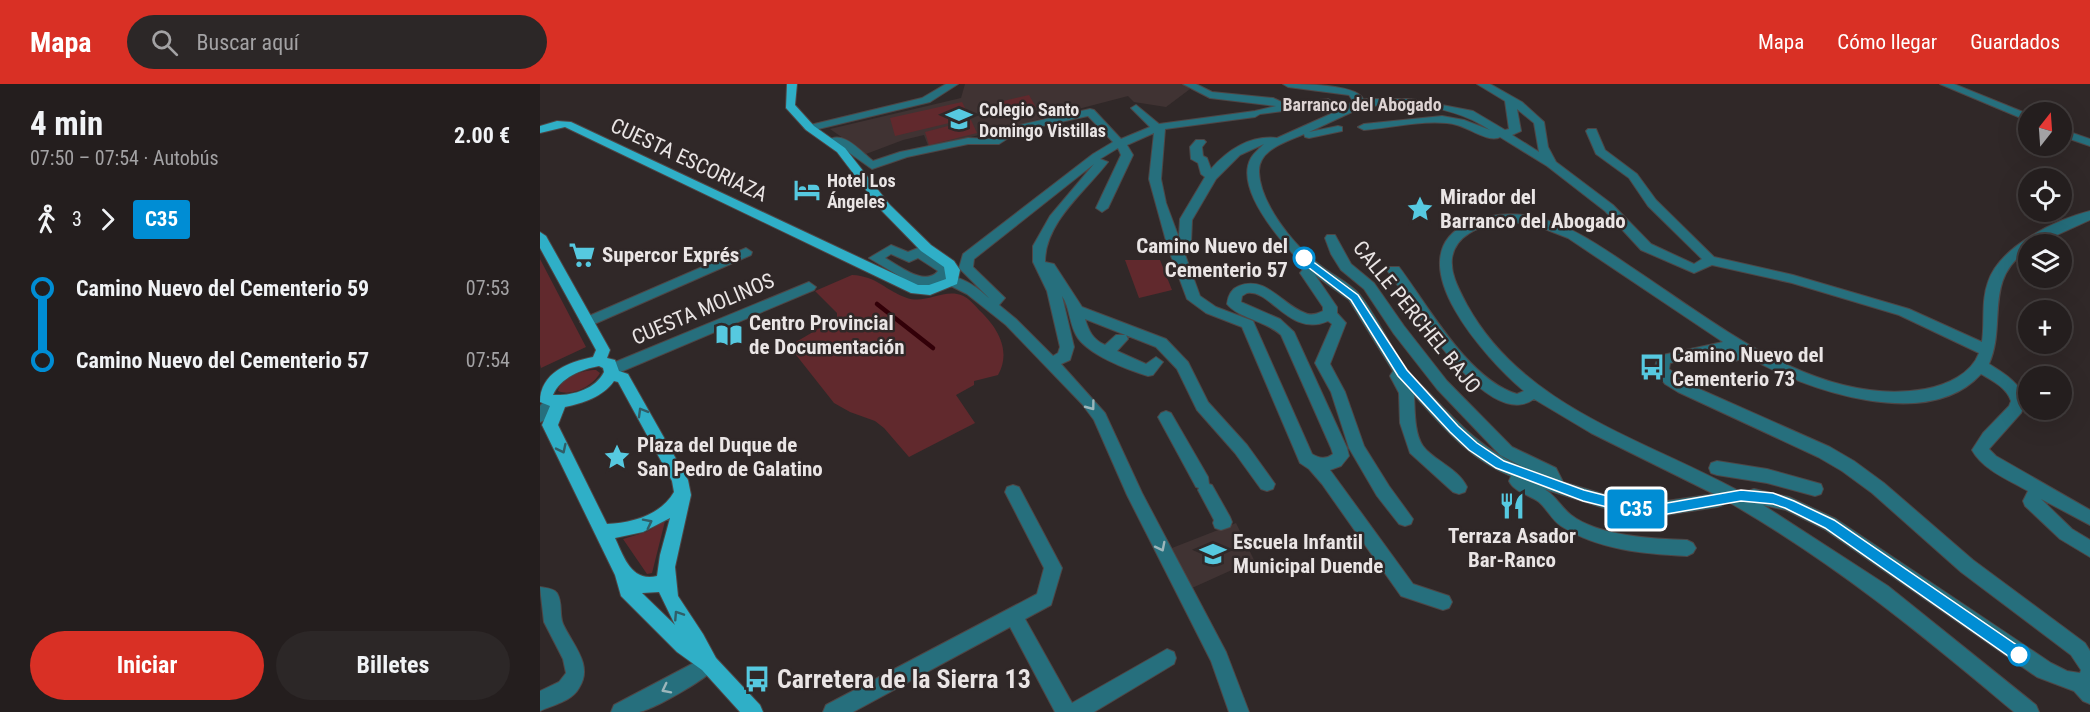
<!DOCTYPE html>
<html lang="es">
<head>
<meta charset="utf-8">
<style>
	:root { --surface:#241e1e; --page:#2c2727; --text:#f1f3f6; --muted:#a3a2a4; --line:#413c3c; --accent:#d93025 }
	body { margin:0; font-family:"Roboto Condensed",sans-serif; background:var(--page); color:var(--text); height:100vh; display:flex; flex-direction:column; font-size:22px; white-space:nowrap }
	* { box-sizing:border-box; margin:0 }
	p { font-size:20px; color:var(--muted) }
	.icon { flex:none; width:33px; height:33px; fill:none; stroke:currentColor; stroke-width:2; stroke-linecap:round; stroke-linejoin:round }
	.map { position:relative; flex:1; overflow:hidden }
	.side { display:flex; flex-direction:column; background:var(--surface); width:540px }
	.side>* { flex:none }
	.badge { padding:0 12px; border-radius:4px; font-size:21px; line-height:39px }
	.needle { width:39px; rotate:17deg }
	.controls { position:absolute; left:1478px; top:18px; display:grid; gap:12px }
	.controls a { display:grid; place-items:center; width:54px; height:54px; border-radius:50%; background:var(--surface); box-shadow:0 6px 24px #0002,0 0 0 2px var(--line); font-size:30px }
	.map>.badge { position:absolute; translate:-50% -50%; box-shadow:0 0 0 3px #fff }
	.legs { display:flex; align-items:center; gap:9px; height:66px; padding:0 30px; font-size:20px }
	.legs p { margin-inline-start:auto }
	.head { display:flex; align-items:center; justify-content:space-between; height:102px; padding:0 30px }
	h1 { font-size:33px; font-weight:700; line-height:45px }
	.cta { display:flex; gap:12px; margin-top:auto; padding:12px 30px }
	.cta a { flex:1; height:69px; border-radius:36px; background:var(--accent); color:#fff; font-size:24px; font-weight:700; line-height:69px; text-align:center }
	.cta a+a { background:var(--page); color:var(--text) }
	ul { padding:0 30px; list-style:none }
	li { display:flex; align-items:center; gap:21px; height:72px; font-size:22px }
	li i { display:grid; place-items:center; width:9px; height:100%; margin:0 8px; background:currentColor }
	li i::after { content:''; width:15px; height:15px; margin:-8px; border:4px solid; border-radius:50%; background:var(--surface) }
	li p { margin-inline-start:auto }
	li:first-child i { background:linear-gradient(#0000 50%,currentColor 0) }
	li:last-child i { background:linear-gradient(currentColor 50%,#0000 0) }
	header { display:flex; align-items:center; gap:36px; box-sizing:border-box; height:84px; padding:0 30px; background:var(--accent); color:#fff }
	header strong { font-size:28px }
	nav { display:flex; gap:33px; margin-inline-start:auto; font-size:21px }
	.search { width:420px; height:54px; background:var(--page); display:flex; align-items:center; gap:15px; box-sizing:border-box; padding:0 21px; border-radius:33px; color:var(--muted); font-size:22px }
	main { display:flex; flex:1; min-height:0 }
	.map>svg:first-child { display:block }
</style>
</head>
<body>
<header>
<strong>Mapa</strong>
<div class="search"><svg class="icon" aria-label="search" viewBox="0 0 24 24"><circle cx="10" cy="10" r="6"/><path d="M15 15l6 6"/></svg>Buscar aquí</div>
<nav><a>Mapa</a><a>Cómo llegar</a><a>Guardados</a></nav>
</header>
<main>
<section class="side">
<div class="head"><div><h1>4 min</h1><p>07:50 – 07:54 · Autobús</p></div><b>2.00 €</b></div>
<div class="legs"><svg class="icon" aria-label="walk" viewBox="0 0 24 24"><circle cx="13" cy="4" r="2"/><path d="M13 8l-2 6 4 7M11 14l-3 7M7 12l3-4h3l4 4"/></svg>3<svg class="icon" aria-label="forward" viewBox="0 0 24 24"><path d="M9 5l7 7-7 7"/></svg><b class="badge" style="background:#008dd4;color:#fff">C35</b></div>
<ul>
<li><i style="color:#008dd4"></i><b>Camino Nuevo del Cementerio 59</b><p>07:53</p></li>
<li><i style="color:#008dd4"></i><b>Camino Nuevo del Cementerio 57</b><p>07:54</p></li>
</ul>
<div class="cta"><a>Iniciar</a><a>Billetes</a></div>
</section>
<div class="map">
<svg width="1550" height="628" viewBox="0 0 1550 628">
	<rect width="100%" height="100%" fill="#302828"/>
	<path fill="#403333" d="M 425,0 L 644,0 L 650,5 L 626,23 L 594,18 L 588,12 L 389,64 L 384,51 L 363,56 L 326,70 L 290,45 L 421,14 Z
		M 696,439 L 714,476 L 652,504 L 632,464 Z"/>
	<path fill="#61292d" d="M 489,11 L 496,23 L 465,31 L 459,18 Z
		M 422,18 L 430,34 L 355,52 L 350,34 Z
		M 431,36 L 437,49 L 389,61 L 385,48 Z
		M 0,175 L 46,263 L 1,284 L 0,280 Z
		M 585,176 L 620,176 L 632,206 L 599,214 Z
		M 312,191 C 337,192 346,207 367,214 C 384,220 400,207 417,210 C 426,211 433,219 439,226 C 457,243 472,266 458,291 L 434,297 L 434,301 L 416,311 L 435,339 L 369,373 L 344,344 L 335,337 L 310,328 L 294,319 L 249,262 L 297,234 L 297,229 L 275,207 Z
		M 56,286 L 60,289 C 53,302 32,313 18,307 C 21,293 43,286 56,286 Z
		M 125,437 L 112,489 L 107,490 L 83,455 L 106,448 Z"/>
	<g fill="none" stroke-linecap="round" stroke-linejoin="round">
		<path stroke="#320008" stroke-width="4.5" d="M 337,220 L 393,264"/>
		<g stroke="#4e4646" stroke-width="2">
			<path id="minor" d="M 406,0 L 418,0 L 390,18 L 270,47 L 264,44 L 266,42 L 382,14 Z
				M 643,0 L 656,0 L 672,8 L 733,14 L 746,20 L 788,15 L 793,18 L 788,21 L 720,30 L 715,33 L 625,45 L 621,95 L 626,119 L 639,154 L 640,135 L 665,93 L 661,90 L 658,79 L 651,75 L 650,63 L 656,56 L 664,56 L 666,58 L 662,63 L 663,72 L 667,74 L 671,85 C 688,66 710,51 737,54 L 804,24 L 813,17 L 809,11 L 748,3 L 743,0 C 760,0 817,0 823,15 L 871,15 L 933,27 L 965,46 L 969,45 L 965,17 L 937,0 L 950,0 L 982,18 L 1004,38 L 1008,63 L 1016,78 L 1073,121 L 1111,160 L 1154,180 L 1162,175 L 1108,122 L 1089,94 L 1056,70 L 1046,47 L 1048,45 L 1056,45 L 1065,66 L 1097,90 L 1116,116 L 1174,173 L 1253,191 L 1369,225 L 1442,258 C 1445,238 1441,217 1448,198 C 1460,162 1515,136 1550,127 L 1550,136 L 1497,160 L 1488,160 L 1488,166 C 1443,195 1467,240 1449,280 C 1465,290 1479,298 1486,317 L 1481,329 L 1449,365 L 1456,372 L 1550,426 L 1550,441 L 1501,415 L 1532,445 L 1550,456 L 1550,473 L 1520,455 L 1485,422 L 1483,417 L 1488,407 C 1469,396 1443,386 1432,366 L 1443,349 L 1469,322 L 1471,317 C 1466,303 1453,297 1441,290 C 1388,349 1265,306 1208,273 C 1194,278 1179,281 1165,277 L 1164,271 L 1130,279 L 1129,285 L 1148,300 L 1290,363 L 1314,377 L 1344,399 L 1433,476 L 1545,559 L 1550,567 L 1550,620 L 1543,617 L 1534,607 L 1497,593 L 1284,445 L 1246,426 L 1223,421 L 1348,502 L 1496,621 L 1499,628 L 1474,628 C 1380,549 1292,477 1185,416 L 1183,421 L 1177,423 L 1113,433 L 1083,430 L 1004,405 C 1015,411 1021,423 1031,431 C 1058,452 1114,455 1147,456 L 1153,459 L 1156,464 L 1153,469 L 1147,472 C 1105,470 1058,466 1021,442 C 1012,436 1007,425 999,418 C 990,411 974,408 969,397 L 971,392 C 930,376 903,343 874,311 C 875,326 874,349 883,362 C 893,376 918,384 927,403 L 925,408 L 919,410 L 913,408 L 870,369 L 860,339 L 859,309 L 850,292 L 853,287 L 809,216 L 775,191 L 797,223 L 797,229 L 806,239 L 790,280 L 805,308 L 824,362 L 849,402 L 873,435 L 871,440 L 865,442 L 859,440 L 837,412 L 809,364 L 791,308 L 775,279 L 792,240 L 788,237 C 750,254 731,205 707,209 L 702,212 L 701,218 L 740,235 L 754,248 L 807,364 L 809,372 L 801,382 L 790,386 L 873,500 L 909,512 L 912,518 L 909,524 L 903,526 L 861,512 L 782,400 L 769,385 L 760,379 L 702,243 L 666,229 L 647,215 L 628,164 L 609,95 L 614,49 L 587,61 L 593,71 L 568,124 L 562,128 L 556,124 L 581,71 L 578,64 L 560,75 L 568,78 C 545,108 505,138 505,178 L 514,180 L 542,223 L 626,255 L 648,278 L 668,318 L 707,361 L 735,400 L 733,405 L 727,407 L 721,405 L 695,369 L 657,326 L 637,285 L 616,263 L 545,235 C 549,247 552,255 565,261 L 576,251 L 586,251 L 588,255 L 577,267 L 606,280 L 616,273 L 623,278 L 613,291 L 608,292 C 588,286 546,270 536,251 C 529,238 530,224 522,212 L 534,263 L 530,276 L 521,280 L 565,329 L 602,409 L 686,568 L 709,628 L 689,628 L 671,577 L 587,411 L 554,336 L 542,320 L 466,241 L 427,210 L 407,200 L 406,196 L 395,201 L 376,202 L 329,174 L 351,161 L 368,168 L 378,164 C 391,168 405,176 412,187 L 409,193 C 423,192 439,205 449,214 L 419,184 L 423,170 L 553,70 L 573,58 L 548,32 L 479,47 L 459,60 L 428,60 L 367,73 L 332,85 L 297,60 L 292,61 L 286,58 C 302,44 320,67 333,77 L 360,68 L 428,54 L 453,55 L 471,43 L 550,25 L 554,26 L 581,55 L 610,43 L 591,24 L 596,21 L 619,40 L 715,27 L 736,22 L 670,14 ZM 820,21 C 838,23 855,20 872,21 C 899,23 928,31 950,46 L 924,36 L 902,32 L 824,40 L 818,43 L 824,46 C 851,44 891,34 917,41 C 929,44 949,59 960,53 L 1007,82 L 1065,127 L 1101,166 L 1154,189 L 1172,181 L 1252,199 L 1359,231 L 1439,269 C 1431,290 1407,301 1385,305 C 1277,324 1175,238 1091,183 C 1060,162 1031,141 995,133 C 973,128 949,130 928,139 C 853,174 948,277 984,307 L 977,310 C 928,295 889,223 859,183 L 849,183 L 847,186 L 849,189 C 872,220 947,349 994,315 L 1051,349 L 1174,410 L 1113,419 L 1083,416 L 1023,398 L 1016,384 L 972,363 L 907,297 L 864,242 L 834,199 L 811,180 L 795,151 L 787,151 L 785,154 L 791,170 L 801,186 L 824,205 L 854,250 L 897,305 L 960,371 L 983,383 C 947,369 921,342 894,314 C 885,304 874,295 866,284 C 849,261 838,234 820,211 C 810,199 792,191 780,181 C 755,163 720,120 719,88 C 718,65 747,58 764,50 L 765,53 L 769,54 L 802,47 L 802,43 L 798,42 L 769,48 L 812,28 ZM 977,25 L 994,39 L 999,68 L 972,51 L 981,47 ZM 724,60 C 720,64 714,69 711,74 C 693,106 745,162 765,183 L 760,189 L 783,223 L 783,227 C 777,230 771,232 765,229 C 742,221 726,191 699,202 C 691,205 688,212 687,220 C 698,234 726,237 741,251 L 791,364 L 793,370 C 785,376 779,374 772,370 L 713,237 L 676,223 L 660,212 L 643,165 L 651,159 L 652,136 L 676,95 L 700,71 ZM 554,80 L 510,132 L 493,162 L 493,178 L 507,207 L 520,263 L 518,269 L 513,272 L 476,235 L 459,221 L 465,214 L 433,183 L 434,175 ZM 965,138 L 992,140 L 1028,154 L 1183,258 L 1118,272 L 1114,286 L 1125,300 L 1138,308 L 1278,373 L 1302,387 L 1332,409 L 1421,488 L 1531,571 L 1541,586 L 1540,589 L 1527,587 L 1511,579 L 1296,435 L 1249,413 L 1214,405 L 1208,407 L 1206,411 C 1108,356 985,326 927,221 C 920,207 910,191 912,174 C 916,149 943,141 965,138 ZM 351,170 L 369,178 L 378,174 L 398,187 C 385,203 360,182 345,174 Z
				M 1400,0 L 1414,0 L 1488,30 L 1488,37 Z
				M 1521,45 L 1550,55 L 1550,62 L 1521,52 Z
				M 206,164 L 212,168 L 211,171 L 52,241 L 47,243 L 40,238 L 42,235 Z
				M 269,198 L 276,203 L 274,206 L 78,289 L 68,289 L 66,285 L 68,281 Z
				M 12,312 L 17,314 L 20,318 L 5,336 L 0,338 L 0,322 L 7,314 Z
				M 626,327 L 631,329 L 668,393 L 669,400 L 672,401 L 690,433 L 692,438 L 690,443 L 681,446 L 675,444 L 673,439 L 674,436 L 658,406 L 659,404 L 656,403 L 618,333 L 621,329 Z
				M 1177,377 L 1227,385 L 1281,400 L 1283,405 L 1281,410 L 1275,412 L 1227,399 L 1177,391 L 1171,389 L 1169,384 L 1171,379 Z
				M 473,401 L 479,403 L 522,484 L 511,521 L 485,535 L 532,619 L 627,565 L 634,568 L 636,574 L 634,580 L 554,628 L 515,628 L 470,543 L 313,628 L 283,628 L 286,621 L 497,510 L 504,484 L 465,408 L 467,403 Z
				M 0,503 C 6,504 13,504 17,509 C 23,519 19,530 23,540 C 32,560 54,581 39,604 C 32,617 13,621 0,627 L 0,607 L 19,598 L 26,589 L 23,575 L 4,538 Z
				M 169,571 L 176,574 L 178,580 C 173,592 113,626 99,628 C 90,628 80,628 71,628 L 74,621 Z"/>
		</g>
		<g stroke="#4e4646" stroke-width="2">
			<path id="major" d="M 247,0 L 257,0 L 255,21 L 274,42 L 305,64 L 350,121 L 391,161 L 414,177 L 420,186 L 417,200 L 390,211 L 371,209 L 25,43 L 0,49 L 0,42 L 17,37 L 31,38 L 378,201 L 389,201 L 406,195 L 404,183 L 381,167 L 342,127 L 297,68 L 266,46 L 246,24 Z
				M 0,148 L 6,152 L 70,266 L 67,274 L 75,276 L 79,287 L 88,290 L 148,396 L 151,411 L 135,483 L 138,512 L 163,550 L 176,574 L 220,621 L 223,628 L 200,628 L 162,586 L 137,568 L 81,512 L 75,491 L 2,341 L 10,322 L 0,318 C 0,289 28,278 53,273 L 56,266 L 0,164 ZM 59,282 L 63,284 L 64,288 C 55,306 31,312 13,311 C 20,294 42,285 59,282 ZM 74,297 L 78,298 L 132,397 L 134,408 C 121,431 92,439 67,440 L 18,341 L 25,323 C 43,319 63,313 74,297 ZM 130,434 L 120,471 L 117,492 C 91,498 84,473 75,454 L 103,448 ZM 119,508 L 135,541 L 102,509 Z"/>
		</g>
		<use href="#minor" fill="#266f7d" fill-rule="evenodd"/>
		<use href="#major" fill="#2fafc7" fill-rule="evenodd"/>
	</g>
	<defs><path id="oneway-chevron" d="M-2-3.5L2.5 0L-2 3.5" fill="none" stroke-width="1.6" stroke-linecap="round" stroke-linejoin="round" transform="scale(1.5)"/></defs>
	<g stroke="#9cb6bb">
		<use href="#oneway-chevron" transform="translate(551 322) rotate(53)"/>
		<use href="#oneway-chevron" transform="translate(621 463) rotate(63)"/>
		<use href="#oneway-chevron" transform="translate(126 605) rotate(153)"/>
	</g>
	<g stroke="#305e68">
		<use href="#oneway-chevron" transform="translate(102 328) rotate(-120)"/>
		<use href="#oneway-chevron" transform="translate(22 365) rotate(64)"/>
		<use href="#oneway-chevron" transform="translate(108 439) rotate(-27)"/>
		<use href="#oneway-chevron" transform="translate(138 531) rotate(-123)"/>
	</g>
	<path fill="#008dd4" stroke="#fff" stroke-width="1.5" d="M 764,171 L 818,211 L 867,286 L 918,342 L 937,359 L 964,377 L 1044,406 L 1099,420 L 1127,419 L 1201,406 L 1233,409 L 1254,417 L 1294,436 L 1484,566 L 1486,571 L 1484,576 L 1479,578 L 1474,576 L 1285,444 L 1245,424 L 1233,420 L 1201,417 L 1127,430 L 1099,431 L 1043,417 L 956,384 L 929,366 L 910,348 L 858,292 L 811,216 L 760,177 L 759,174 Z"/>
	<defs>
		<g id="school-bare" transform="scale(2.07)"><path d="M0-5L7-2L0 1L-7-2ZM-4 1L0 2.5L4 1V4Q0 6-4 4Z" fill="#56c9e0" stroke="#302828" stroke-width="2.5" paint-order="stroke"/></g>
		<g id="hotel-bare" transform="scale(2.07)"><path d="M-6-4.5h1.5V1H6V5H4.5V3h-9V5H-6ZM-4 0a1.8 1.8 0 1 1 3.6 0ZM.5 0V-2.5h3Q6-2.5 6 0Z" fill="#56c9e0" stroke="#302828" stroke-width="2.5" paint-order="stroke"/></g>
		<g id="sight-bare" transform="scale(2.07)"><path d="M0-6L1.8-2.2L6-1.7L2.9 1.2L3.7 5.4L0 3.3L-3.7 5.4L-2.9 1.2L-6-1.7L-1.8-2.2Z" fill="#56c9e0" stroke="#302828" stroke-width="2.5" paint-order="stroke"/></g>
		<g id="supermarket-bare" transform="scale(2.07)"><path d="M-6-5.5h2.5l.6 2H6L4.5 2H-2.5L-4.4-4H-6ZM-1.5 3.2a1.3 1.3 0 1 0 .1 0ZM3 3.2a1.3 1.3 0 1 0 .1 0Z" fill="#56c9e0" stroke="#302828" stroke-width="2.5" paint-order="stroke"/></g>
		<g id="library-bare" transform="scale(2.07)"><path d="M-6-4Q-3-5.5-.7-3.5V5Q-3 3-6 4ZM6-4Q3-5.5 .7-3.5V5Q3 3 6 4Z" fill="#56c9e0" stroke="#302828" stroke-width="2.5" paint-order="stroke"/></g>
		<g id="bus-bare" transform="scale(2.07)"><path d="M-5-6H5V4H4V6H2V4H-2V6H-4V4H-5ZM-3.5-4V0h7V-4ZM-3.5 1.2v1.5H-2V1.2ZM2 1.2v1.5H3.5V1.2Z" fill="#56c9e0" stroke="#302828" stroke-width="2.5" paint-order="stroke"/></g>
		<g id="restaurant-bare" transform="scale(2.07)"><path d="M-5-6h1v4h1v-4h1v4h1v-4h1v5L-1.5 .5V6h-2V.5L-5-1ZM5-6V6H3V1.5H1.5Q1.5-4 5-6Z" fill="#56c9e0" stroke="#302828" stroke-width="2.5" paint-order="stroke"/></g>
	</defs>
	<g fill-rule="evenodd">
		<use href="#school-bare" x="419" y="35"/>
		<use href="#hotel-bare" x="267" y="106"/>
		<use href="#sight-bare" x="880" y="125"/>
		<use href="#supermarket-bare" x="42" y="171"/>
		<use href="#library-bare" x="189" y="251"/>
		<use href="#bus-bare" x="1112" y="283"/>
		<use href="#sight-bare" x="77" y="373"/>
		<use href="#restaurant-bare" x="972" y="422"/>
		<use href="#school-bare" x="673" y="470"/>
		<use href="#bus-bare" x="217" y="595"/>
	</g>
	<g fill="#fff" stroke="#008dd4" stroke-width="3">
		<circle cx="764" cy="174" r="10"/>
		<circle cx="1479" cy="571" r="10"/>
	</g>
	<g text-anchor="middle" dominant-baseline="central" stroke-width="5" stroke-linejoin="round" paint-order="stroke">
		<g font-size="18" font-weight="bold" fill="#ddd3d3" stroke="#302828">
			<text x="822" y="20">Barranco del Abogado</text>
		</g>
		<g font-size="18" font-weight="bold" fill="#eae5e5" stroke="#302828" text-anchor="start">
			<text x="439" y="25">Colegio Santo<tspan x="439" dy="21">Domingo Vistillas</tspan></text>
			<text x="287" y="96">Hotel Los<tspan x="287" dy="21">Ángeles</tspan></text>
		</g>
		<g font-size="21" fill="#eae5e5" stroke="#302828">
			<text transform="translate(149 76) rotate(25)">CUESTA ESCORIAZA</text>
			<text transform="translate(163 225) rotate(-23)">CUESTA MOLINOS</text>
			<text transform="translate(877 233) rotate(51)">CALLE PERCHEL BAJO</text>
		</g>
		<g font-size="21" font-weight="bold" fill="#eae5e5" stroke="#302828" text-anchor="start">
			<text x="900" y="113">Mirador del<tspan x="900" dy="24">Barranco del Abogado</tspan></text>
			<text x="62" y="171">Supercor Exprés</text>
			<text x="209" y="239">Centro Provincial<tspan x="209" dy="24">de Documentación</tspan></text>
			<text x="1132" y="271">Camino Nuevo del<tspan x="1132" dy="24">Cementerio 73</tspan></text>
			<text x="97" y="361">Plaza del Duque de<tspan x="97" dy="24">San Pedro de Galatino</tspan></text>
			<text x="972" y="452" text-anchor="middle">Terraza Asador<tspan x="972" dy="24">Bar-Ranco</tspan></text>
			<text x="693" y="458">Escuela Infantil<tspan x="693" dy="24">Municipal Duende</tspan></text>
		</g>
		<g font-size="21" font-weight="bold" fill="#eae5e5" stroke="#302828" text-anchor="end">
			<text x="748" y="162">Camino Nuevo del<tspan x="748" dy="24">Cementerio 57</tspan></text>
		</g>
		<g font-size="26" font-weight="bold" fill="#eae5e5" stroke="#302828" text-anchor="start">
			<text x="237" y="595">Carretera de la Sierra 13</text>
		</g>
	</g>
</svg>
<div class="controls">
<a><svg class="needle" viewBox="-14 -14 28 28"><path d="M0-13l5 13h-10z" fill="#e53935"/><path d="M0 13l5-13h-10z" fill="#a3a2a4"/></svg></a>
<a><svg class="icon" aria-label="locate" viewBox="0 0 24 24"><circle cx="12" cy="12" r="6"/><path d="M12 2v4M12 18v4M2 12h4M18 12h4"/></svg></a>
<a><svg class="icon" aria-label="layers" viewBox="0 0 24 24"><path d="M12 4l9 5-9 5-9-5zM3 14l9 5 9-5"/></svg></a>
<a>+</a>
<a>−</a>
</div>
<b class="badge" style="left:1096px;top:425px;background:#008dd4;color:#fff">C35</b>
</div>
</main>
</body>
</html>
